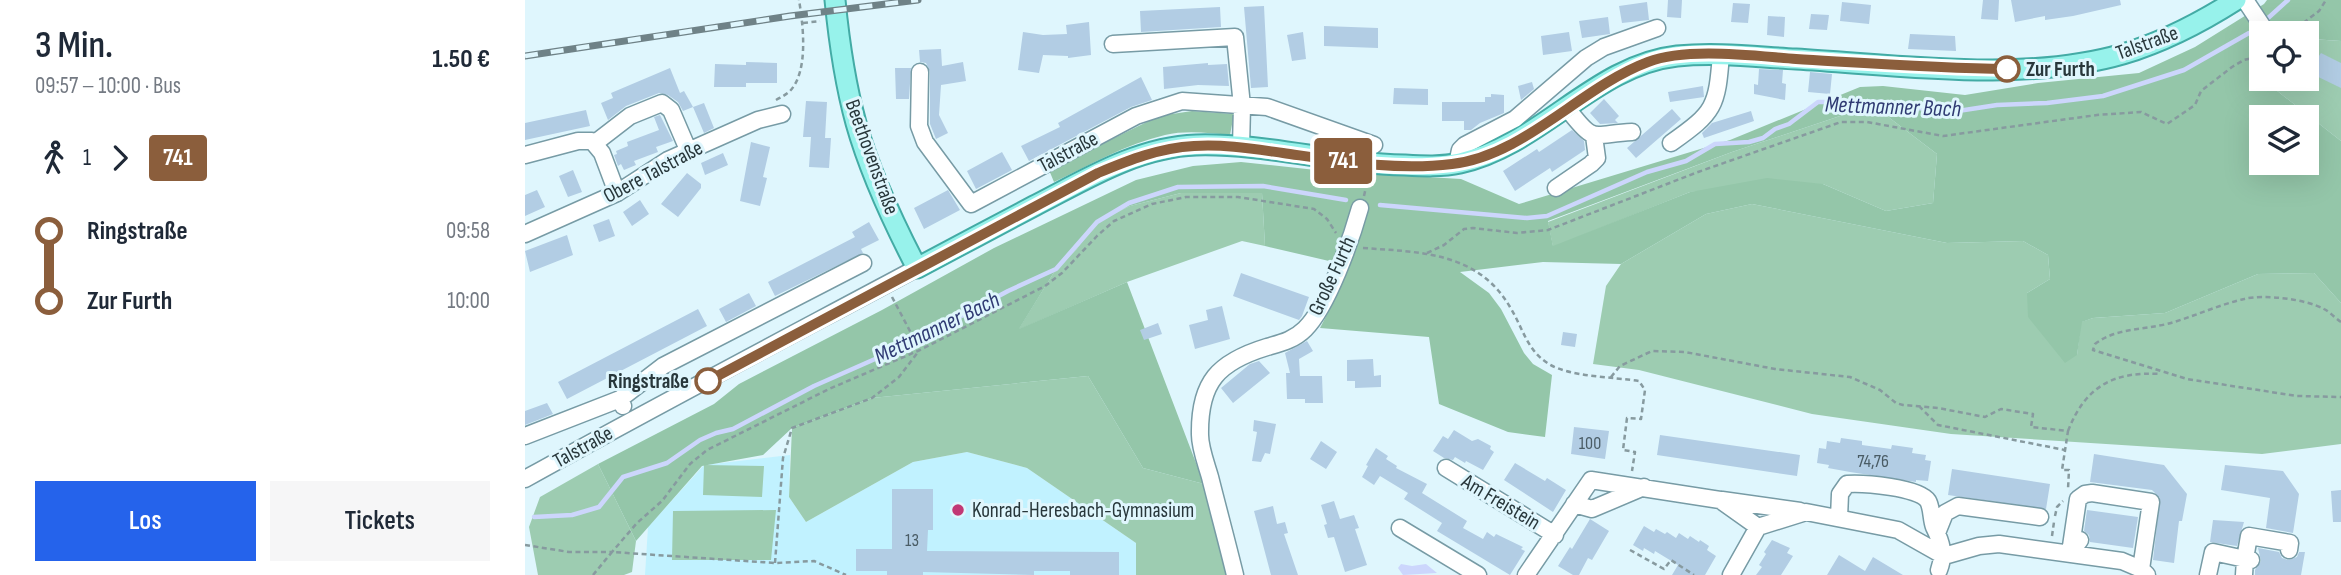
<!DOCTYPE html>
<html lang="de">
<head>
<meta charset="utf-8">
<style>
	:root { --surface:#fff; --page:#f6f6f7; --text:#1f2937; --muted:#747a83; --accent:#2563eb }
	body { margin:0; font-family:"Sofia Sans Condensed",sans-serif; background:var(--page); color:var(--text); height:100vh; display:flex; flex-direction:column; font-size:26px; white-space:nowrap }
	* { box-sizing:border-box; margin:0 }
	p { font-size:23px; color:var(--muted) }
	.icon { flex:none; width:38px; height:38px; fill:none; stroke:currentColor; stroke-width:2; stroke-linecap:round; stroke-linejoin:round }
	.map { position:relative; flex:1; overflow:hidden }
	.sheet { display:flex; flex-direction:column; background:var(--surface); width:525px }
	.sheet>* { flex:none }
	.badge { padding:0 14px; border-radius:5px; font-size:24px; line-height:46px }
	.controls { position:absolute; left:1724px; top:21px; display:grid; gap:14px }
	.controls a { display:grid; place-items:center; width:70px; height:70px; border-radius:0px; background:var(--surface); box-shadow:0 7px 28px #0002; font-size:35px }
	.map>.badge { position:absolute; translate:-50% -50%; box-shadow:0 0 0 4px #fff }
	.legs { display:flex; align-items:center; gap:10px; height:77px; padding:0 35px; font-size:23px }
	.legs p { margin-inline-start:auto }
	.summary { display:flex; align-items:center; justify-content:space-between; height:119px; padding:0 35px }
	h1 { font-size:38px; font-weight:600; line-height:52px }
	.button { display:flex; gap:14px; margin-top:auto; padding:14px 35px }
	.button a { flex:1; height:80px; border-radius:0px; background:var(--accent); color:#fff; font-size:28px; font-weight:600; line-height:80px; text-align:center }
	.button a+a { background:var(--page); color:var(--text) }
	ul { padding:0 35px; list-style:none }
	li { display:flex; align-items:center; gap:24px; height:70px; font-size:26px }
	li i { display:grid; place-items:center; width:10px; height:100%; margin:0 9px; background:currentColor }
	li i::after { content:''; width:18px; height:18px; margin:-9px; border:5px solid; border-radius:50%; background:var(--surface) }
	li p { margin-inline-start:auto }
	li:first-child i { background:linear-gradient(#0000 50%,currentColor 0) }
	li:last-child i { background:linear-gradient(currentColor 50%,#0000 0) }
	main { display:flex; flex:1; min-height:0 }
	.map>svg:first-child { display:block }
</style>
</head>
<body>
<main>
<section class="sheet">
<div class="summary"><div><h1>3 Min.</h1><p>09:57 – 10:00 · Bus</p></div><b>1.50 €</b></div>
<div class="legs"><svg class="icon" aria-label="walk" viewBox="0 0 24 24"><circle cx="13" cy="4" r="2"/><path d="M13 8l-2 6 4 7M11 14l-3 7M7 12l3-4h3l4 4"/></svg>1<svg class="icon" aria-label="forward" viewBox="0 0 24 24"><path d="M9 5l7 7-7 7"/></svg><b class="badge" style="background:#8b5e3c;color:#fff">741</b></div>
<ul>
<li><i style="color:#8b5e3c"></i><b>Ringstraße</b><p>09:58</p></li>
<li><i style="color:#8b5e3c"></i><b>Zur Furth</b><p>10:00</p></li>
</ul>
<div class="button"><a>Los</a><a>Tickets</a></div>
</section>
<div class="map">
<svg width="1816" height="575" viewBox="0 0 1816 575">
	<rect width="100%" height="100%" fill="#dff6fd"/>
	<path fill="#c1f2ff" d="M 442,452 L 502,468 L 611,543 L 611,575 L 120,575 L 123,527 L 179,465 L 265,455 L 264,497 L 281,522 L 388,462 Z"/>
	<path fill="#9dccb1" d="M 1786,39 L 1816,41 L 1816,141 L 1751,90 L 1758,79 L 1782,79 L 1782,46 Z
		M 1321,114 L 1362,116 L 1412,154 L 1408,203 L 1361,211 L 1298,184 L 1165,192 L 1028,247 L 1023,222 L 1207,152 Z
		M 656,193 L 737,193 L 740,246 L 717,241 L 602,282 L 493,330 L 531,269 L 551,250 L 572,222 L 605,206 Z
		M 1227,204 L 1422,243 L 1498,241 L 1523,255 L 1525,279 L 1502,293 L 1552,355 L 1556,322 L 1568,318 L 1640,313 L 1733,274 L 1789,273 L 1816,303 L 1816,444 L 1737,454 L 1426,434 L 1287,414 L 1114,370 L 1068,364 L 1081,286 L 1096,264 L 1181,214 Z
		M 563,376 L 618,468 L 679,484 L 702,575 L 611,575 L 611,543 L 502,468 L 442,452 L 388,462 L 281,522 L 264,497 L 267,428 L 347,398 Z
		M 73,464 L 111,541 L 107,572 L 99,575 L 13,575 L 4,527 L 15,497 Z
		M 179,465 L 239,466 L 237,497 L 178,495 Z
		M 251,510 L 246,560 L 147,560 L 148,511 Z"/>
	<path fill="#94c6a9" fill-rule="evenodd" d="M 1742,0 L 1816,0 L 1816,41 L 1787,39 L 1782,46 L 1782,33 L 1736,33 L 1736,79 L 1758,79 L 1751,90 L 1816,141 L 1816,303 L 1789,273 L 1733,274 L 1640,313 L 1568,318 L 1557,322 L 1552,355 L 1540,363 L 1503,317 L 1502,293 L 1525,279 L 1523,255 L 1498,241 L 1422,243 L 1227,204 L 1181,214 L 1096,264 L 1018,262 L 935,272 L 964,293 L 976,309 L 999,353 L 1008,364 L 1027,375 L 1020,437 L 983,432 L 914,404 L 904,337 L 795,328 L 816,287 L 804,261 L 740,246 L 737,193 L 656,193 L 605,206 L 572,222 L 551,250 L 531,269 L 494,329 L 602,282 L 679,484 L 618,468 L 563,376 L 347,398 L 267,428 L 238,455 L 177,466 L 111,541 L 73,464 L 189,404 L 214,384 L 357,310 L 469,248 L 611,180 L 668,166 L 716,162 L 800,171 L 936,179 L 994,204 L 1205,140 L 1335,87 L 1358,86 L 1440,95 L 1513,83 L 1614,73 L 1670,47 L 1739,4 ZM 1321,114 L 1362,116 L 1412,154 L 1408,203 L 1361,211 L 1298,184 L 1242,178 L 1165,192 L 1028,246 L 1023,221 L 1207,152 ZM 1736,117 L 1782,117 L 1782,163 L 1736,163 Z
		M 667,111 L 709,114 L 705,135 C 684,133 661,130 640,135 C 601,144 565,165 529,182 L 524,170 L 634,116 Z"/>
	<path fill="#ccd6fc" d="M 876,564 L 887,566 L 901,564 L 912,573 L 878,575 L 873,568 Z"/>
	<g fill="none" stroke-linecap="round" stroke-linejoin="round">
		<path stroke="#ccd6fc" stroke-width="4.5" d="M 1742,19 L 1763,0
			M 855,205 L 1002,218 L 1022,216 L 1122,172 L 1161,161 L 1190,144 L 1224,142 L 1238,138 L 1250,129 L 1264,124 L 1293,102 L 1357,102 L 1377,107 L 1433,111 L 1472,105 L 1522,103 L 1578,96 L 1659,70 L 1724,33
			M 9,517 L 47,515 L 74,507 L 98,477 L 142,463 L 175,440 L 191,433 L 208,429 L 289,386 L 384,344 L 483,291 L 531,269 L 572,222 L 604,203 L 653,187 L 738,186 L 821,200"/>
	</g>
	<path fill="#b2cde4" d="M 1143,0 L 1157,0 L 1156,18 L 1142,17 Z
		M 1458,0 L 1474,0 L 1473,20 L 1456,19 Z
		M 1486,0 L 1595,0 L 1596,5 L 1548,16 L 1520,20 L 1520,16 L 1490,22 Z
		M 1122,2 L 1124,20 L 1097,23 L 1094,6 Z
		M 1317,2 L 1346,5 L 1344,24 L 1315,21 Z
		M 1208,3 L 1225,4 L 1223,23 L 1206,22 Z
		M 739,6 L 743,87 L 726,88 L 719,7 Z
		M 695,7 L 696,27 L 616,32 L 615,11 Z
		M 1286,14 L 1304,15 L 1302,30 L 1284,29 Z
		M 1243,16 L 1260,17 L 1259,37 L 1242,35 Z
		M 1083,17 L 1085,34 L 1057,38 L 1054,21 Z
		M 564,22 L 566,55 L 543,58 L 543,56 L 518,55 L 514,73 L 493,70 L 498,32 L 518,35 L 542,34 L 541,25 Z
		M 799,26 L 853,28 L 853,48 L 799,46 Z
		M 778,32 L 781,59 L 767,61 L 762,35 Z
		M 1044,32 L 1047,51 L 1018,55 L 1016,36 Z
		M 1385,34 L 1430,36 L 1431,51 L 1383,49 Z
		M 416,49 L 417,66 L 438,62 L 441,81 L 416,85 L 414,115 L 423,133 L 411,139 L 405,124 L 405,72 L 401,63 L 395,62 L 394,50 Z
		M 1796,53 L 1816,63 L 1816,88 L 1783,72 Z
		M 221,62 L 252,63 L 252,83 L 221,83 L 221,87 L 189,87 L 190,64 L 221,65 Z
		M 683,63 L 683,65 L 702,64 L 704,86 L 673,85 L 639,89 L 638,67 Z
		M 145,68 L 155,93 L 159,91 L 168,107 L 158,111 L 153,102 L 143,95 L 134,93 L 101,106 L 83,120 L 76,103 L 88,98 L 86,93 Z
		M 370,68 L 386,68 L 384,99 L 371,99 Z
		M 1234,69 L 1258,70 L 1257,83 L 1261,84 L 1260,100 L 1229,94 L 1229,84 L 1233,85 Z
		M 1285,72 L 1307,74 L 1305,94 L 1283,92 Z
		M 616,77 L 627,100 L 606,107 L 504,161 L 496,146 L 535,127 L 533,123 Z
		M 1007,82 L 1009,89 L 996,100 L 993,86 Z
		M 1178,86 L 1179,97 L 1145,102 L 1143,92 Z
		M 869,88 L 903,89 L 903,105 L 868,104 Z
		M 966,94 L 979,95 L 979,113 L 955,123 L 946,130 L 939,130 L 939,121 L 917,121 L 917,102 L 960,102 L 960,97 L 966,97 Z
		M 1079,99 L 1094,116 L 1090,120 L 1093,123 L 1075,124 L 1065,113 Z
		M 281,101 L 302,102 L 300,138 L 306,138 L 304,168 L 284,167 L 286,137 L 278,137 Z
		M 179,103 L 189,128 L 179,133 L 168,107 Z
		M 1147,109 L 1156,119 L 1111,158 L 1102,148 Z
		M 61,110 L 65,126 L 0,140 L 0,123 Z
		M 1226,111 L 1229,121 L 1179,138 L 1177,133 L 1187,123 Z
		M 135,115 L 148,141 L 131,147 L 133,152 L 109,161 L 111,165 L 99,170 L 96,164 L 93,166 L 89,155 L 92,154 L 91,151 L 103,146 L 102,142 L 134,130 L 129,117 Z
		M 1047,130 L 1059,141 L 1060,150 L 1027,172 L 1025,168 L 990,191 L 978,171 L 1012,149 L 1014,152 Z
		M 226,142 L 245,147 L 238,177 L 242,178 L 235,206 L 215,201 Z
		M 477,152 L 487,170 L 451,189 L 442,171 Z
		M 198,153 L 203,165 L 180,175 L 176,163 Z
		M 48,170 L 57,192 L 43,197 L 34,176 Z
		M 162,173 L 176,184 L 176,188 L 153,217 L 136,204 Z
		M 12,190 L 20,207 L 0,216 L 0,195 Z
		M 423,190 L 435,210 L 399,229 L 389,208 Z
		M 115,200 L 124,214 L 107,226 L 98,212 Z
		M 84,219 L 90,236 L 74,242 L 68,225 Z
		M 344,222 L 354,240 L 336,249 L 338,253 L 250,296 L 243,282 L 330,237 L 327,232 Z
		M 42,235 L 48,255 L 5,272 L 0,251 Z
		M 716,273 L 784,297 L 777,316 L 774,320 L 708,296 Z
		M 224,293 L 231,306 L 201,322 L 194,309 Z
		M 697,306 L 705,339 L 670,349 L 664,325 L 683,320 L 681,310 Z
		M 173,309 L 182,326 L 42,399 L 33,382 Z
		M 633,323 L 637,334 L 619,340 L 615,330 Z
		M 1038,332 L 1052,334 L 1050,347 L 1036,345 Z
		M 782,341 L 788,351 L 774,359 L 775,376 L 797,376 L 798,403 L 780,403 L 780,399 L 762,399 L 761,373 L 765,373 L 760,353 Z
		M 848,359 L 849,376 L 856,375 L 856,387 L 830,388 L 830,381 L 822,381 L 822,360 Z
		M 734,361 L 745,373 L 708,403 L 696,388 L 725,364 Z
		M 22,403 L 28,414 L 0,425 L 0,411 Z
		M 729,420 L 751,424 L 745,454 L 740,453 L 736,462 L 727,461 L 732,432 L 728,431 Z
		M 1049,427 L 1084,431 L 1080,459 L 1046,454 Z
		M 929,430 L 947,441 L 953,439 L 966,446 L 965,449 L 969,452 L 958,470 L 941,461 L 940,463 L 930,457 L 928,460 L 919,458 L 908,451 L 918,436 L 923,439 Z
		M 1135,435 L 1275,455 L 1272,476 L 1132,455 Z
		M 1316,438 L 1337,441 L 1337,445 L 1366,449 L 1367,445 L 1388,448 L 1387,453 L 1401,455 L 1400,460 L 1406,461 L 1403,481 L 1391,480 L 1391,482 L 1325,472 L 1303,468 L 1304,465 L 1292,463 L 1294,448 L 1301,449 L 1302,441 L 1315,443 Z
		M 796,441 L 812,452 L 801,469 L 785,459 Z
		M 851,448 L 863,456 L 861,459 L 872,466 L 871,468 L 902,484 L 897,493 L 942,521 L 938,528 L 958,539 L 962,532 L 969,537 L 971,534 L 998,547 L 996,549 L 1000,551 L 985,575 L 912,531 L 917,523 L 879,499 L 883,493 L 855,476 L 849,485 L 837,477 L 843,466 L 841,465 Z
		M 1569,454 L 1639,465 L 1662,494 L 1657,521 L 1654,521 L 1649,563 L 1628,560 L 1635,498 L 1627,490 L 1565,482 Z
		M 990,463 L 1020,481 L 1022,478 L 1041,490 L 1028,512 L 979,480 Z
		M 1700,465 L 1758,471 L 1774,494 L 1768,533 L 1741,528 L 1745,498 L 1696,490 Z
		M 1427,469 L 1525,484 L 1521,509 L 1423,495 Z
		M 367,489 L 408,489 L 408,530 L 403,530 L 402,551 L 594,552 L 594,575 L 545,575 L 545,571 L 509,571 L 509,575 L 398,572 L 398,575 L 362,575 L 362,571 L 331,571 L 331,549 L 367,549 Z
		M 1816,490 L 1816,522 L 1808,522 L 1806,491 Z
		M 809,501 L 815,519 L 829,515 L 834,528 L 830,529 L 842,565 L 820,572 L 809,537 L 803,538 L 799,525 L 802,524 L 796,505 Z
		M 748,506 L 752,524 L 760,522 L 763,533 L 759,534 L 773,575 L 746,575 L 729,511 Z
		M 1562,510 L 1613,517 L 1608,548 L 1565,542 L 1564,535 L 1559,531 Z
		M 1065,519 L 1084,531 L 1067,560 L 1063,558 L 1054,575 L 1048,575 L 1033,566 L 1045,547 L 1047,549 Z
		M 1688,520 L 1719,522 L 1712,546 L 1685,542 Z
		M 1119,526 L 1129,532 L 1131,529 L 1140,534 L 1142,532 L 1151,538 L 1154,533 L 1163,539 L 1165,536 L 1174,542 L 1175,540 L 1184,546 L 1182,550 L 1191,556 L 1180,575 L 1147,575 L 1153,565 L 1130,551 L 1129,554 L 1119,548 L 1118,551 L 1108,545 Z
		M 1247,540 L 1265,548 L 1262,553 L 1268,556 L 1256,575 L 1231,575 L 1237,567 L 1234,565 L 1241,554 L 1239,552 Z
		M 1733,548 L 1754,552 L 1757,558 L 1763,560 L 1772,557 L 1774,552 L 1780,552 L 1776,575 L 1730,575 L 1730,570 L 1736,561 Z
		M 1314,555 L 1340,571 L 1348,557 L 1378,575 L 1302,575 Z"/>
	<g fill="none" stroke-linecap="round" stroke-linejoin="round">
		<g stroke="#779ba5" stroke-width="19">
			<path id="minor" d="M 1720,0 L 1742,33
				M 588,44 L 710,37 L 717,106 L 716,147
				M 395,72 L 394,126 L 400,142 L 446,204 L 611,116 L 657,101 L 742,107 L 849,145
				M 1042,108 C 1070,145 1066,134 1107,132
				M 70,143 L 105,116 L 137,103 L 146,110 L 164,152
				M 1146,143 C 1190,112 1192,107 1196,54
				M 0,155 L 53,141 L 67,141 L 77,153 L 92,193
				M 932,164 L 935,150 L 940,145 L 990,119 L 1061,58 L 1079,47 L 1132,28
				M 1031,188 L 1066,164 L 1072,158 L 1069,136
				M 0,234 L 92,193 L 143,160 L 233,120 L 257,114
				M 95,399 L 138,366 L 338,263
				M 0,436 L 95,399 L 98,406
				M 921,468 L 1030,535
				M 0,479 C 129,407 261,338 392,268
				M 1197,500 L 1275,511
				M 1049,504 L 1067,509 L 1119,487
				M 1314,518 L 1315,494 L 1322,484 C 1338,483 1394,487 1403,501 C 1407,508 1406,519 1409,527 C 1417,543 1420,554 1414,570
				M 875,528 L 953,575
				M 1412,533 L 1420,513 L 1433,506 L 1515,517
				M 1555,540 L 1545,553 L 1553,499 L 1560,494 L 1567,493 L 1626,502 L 1616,569
				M 1726,560 L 1720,559 L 1724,536 L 1765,543 L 1764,550
				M 710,575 C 702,542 693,509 685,477 C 681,463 675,448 675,435 C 674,382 693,362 742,347 C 756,343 769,340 780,329 C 803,306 826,240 835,208
				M 1001,575 L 1066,480 L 1195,500 L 1233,527 L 1281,512 L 1373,530 L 1419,556 L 1454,546 L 1474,544 L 1597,561 L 1616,569 L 1622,575
				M 1206,575 L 1233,527
				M 1683,575 L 1688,552 L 1720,559 L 1719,575"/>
		</g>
		<g stroke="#43aba5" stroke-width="23">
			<path id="major" d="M 310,0 C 314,41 320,83 331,123 C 345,173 368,222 392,268 C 431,247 470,227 509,206 C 560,180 612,147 671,145 C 741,143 810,164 880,165 C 898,166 917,167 935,163 C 1016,145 1070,65 1152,56 C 1192,52 1232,57 1271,59 C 1374,65 1498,83 1598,54 C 1638,42 1675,23 1711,0"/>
		</g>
		<path stroke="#879a9f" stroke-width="2.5" stroke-dasharray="5 3.5" stroke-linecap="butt" d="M 278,23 L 295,21
			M 1765,33 L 1794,11 L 1801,0
			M 251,100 C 256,97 261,95 265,91 C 284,71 278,24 274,0
			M 839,196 L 843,178
			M 838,248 C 895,252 953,252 985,307 C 998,328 1002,351 1024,364 C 1045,377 1089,377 1114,381 L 1120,390 L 1116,419 L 1102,418 L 1098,450 L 1110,452 L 1107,471
			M 902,253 L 919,245 L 939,229 L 948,228 L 992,233 L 1023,230 L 1173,172 L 1316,122 L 1342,122 L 1418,136 L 1572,115 L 1616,112 L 1642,124 L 1670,105 L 1676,91 L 1707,67 L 1719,60 L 1736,56
			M 367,297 L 395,350
			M 1816,322 C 1810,318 1805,312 1799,309 C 1781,299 1738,294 1719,299 C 1693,305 1668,317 1642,324 C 1616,330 1591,328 1570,344 L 1568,350 L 1662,379 L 1772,396 L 1816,397
			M 1086,377 L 1095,366 L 1127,351 L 1160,352 L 1250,369 L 1325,377 L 1355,390 L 1371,403 L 1378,405 L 1413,408 L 1460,417 L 1476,409 L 1508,414 L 1506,427 L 1543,431 L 1537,470 L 1544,470 L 1543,489
			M 1394,406 L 1413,425 L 1540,450
			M 1543,431 C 1560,387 1588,371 1635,374
			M 1530,516 L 1532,507 L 1538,501
			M 1527,536 L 1529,522
			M 0,545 L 44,552 L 87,552 L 112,523 L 137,501 L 165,464 L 182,450 L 304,389 L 395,350 L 520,286 L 537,273 L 572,236 L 589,221 L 627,204 L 661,197 L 713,197 L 789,209 L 802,219 L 811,233
			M 1105,550 L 1139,569 L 1146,560 L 1169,575
			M 250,563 L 258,458 L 267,428 L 347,398 L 374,377 L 393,352
			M 68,575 L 87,552 L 250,563 L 289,561 L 321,575"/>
		<use href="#minor" stroke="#fff" stroke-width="16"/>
		<use href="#major" stroke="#97f2eb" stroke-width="19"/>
		<g stroke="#6f8287" stroke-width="7">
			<path id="rail" d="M 0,56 L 265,16 L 393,0"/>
		</g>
		<use href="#rail" stroke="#dff6fd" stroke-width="4.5" stroke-dasharray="13" stroke-linecap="butt"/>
	</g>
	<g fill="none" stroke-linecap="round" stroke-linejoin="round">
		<g stroke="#fff" stroke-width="16">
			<path id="line-1" d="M 183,381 L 573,173 C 604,160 634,148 669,146 C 699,144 729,149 758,153 C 814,161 871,171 927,164 C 999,156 1056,87 1123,62 C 1162,47 1229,56 1271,59 C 1341,63 1412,68 1482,69"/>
		</g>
		<use href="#line-1" stroke="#8b5e3c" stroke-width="10"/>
	</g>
	<g fill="#fff" stroke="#8b5e3c" stroke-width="3.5">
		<circle cx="1482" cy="69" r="12"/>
		<circle cx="183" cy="381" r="12"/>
	</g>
	<circle fill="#c13875" stroke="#dff6fd" stroke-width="2.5" cx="433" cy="510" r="7"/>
	<g text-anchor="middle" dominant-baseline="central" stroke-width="6" stroke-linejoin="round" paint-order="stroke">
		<g font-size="18" fill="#4a5c65">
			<text x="1065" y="443">100</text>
			<text x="1348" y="461">74,76</text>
			<text x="387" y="540">13</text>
		</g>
		<g font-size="21" fill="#28373b" stroke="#dff6fd">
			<text transform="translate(1622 43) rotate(-20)">Talstraße</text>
			<text transform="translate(543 152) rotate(-28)">Talstraße</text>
			<text transform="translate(347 157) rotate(70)">Beethovenstraße</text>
			<text transform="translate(128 172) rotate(-28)">Obere Talstraße</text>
			<text transform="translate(807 276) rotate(-65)">Große Furth</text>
			<text transform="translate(58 447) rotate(-29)">Talstraße</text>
			<text transform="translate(976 502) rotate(31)">Am Freistein</text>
		</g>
		<g font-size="21" font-weight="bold" fill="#28373b" stroke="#dff6fd" text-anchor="start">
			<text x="1501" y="69">Zur Furth</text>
			<text x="164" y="381" text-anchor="end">Ringstraße</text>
		</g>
		<g font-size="21" fill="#28373b" stroke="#dff6fd" text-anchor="start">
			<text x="447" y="510">Konrad-Heresbach-Gymnasium</text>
		</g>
		<g font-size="23" font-style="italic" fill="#303b73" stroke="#dff6fd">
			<text transform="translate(1368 107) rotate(2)">Mettmanner Bach</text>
			<text transform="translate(412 328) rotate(-26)">Mettmanner Bach</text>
		</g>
	</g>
</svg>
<div class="controls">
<a><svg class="icon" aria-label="locate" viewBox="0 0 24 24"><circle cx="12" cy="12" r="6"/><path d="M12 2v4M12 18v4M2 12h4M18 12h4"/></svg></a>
<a><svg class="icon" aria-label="layers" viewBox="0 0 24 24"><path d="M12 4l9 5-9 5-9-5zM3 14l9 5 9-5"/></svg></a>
</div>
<b class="badge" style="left:818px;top:161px;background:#8b5e3c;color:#fff">741</b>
</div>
</main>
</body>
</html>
